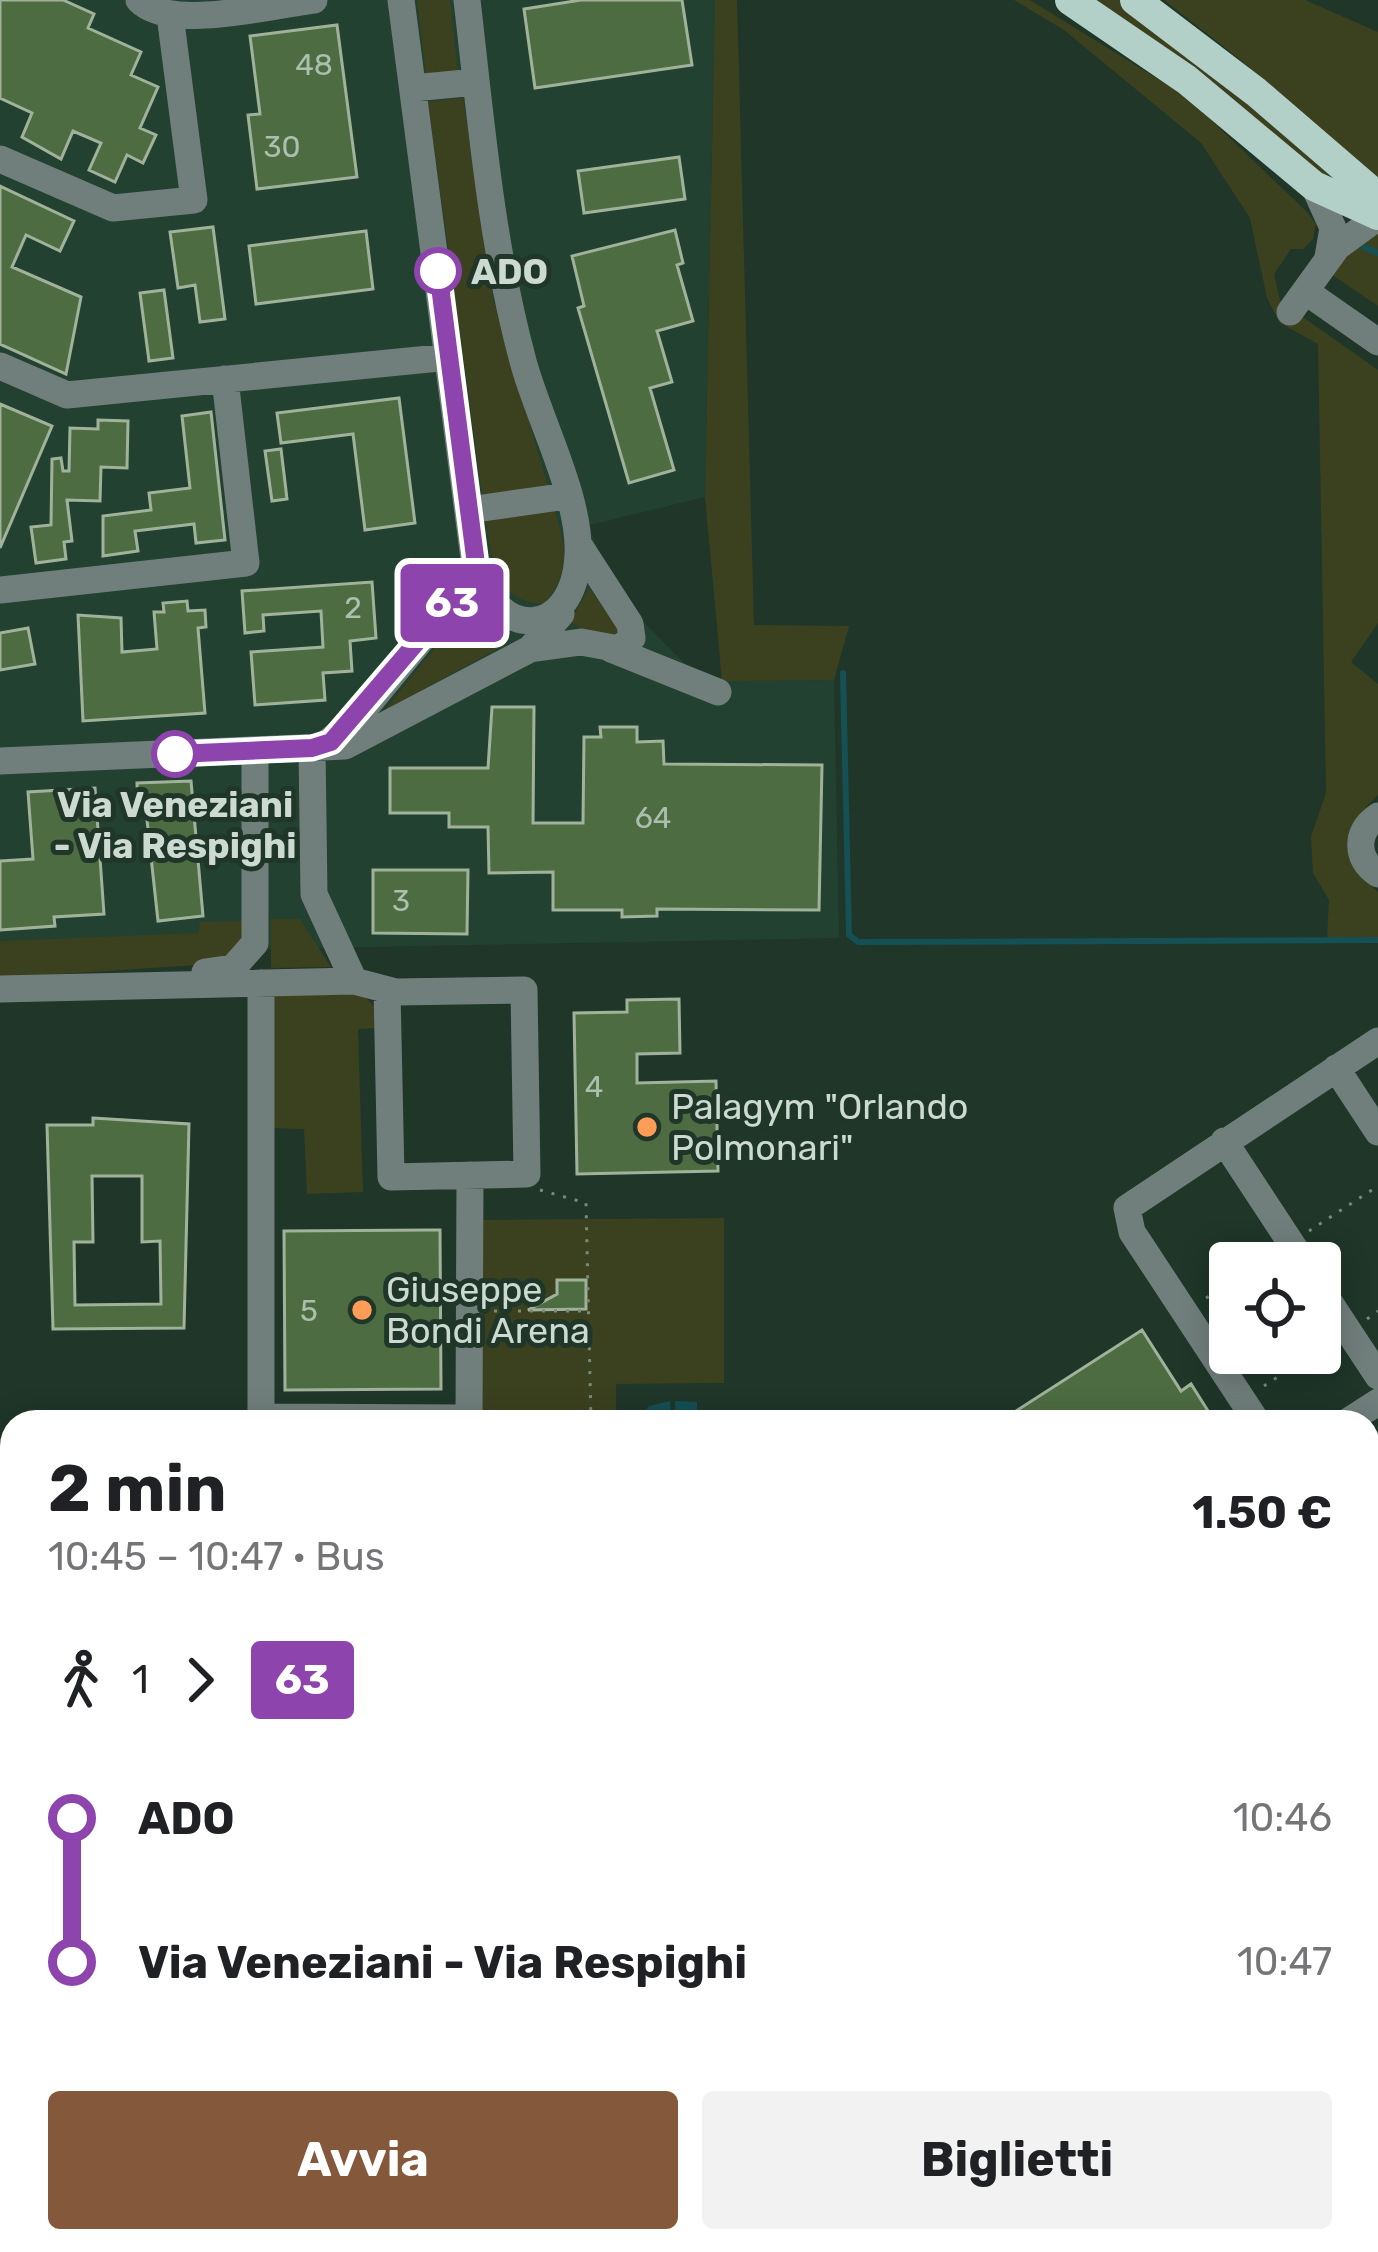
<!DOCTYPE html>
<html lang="it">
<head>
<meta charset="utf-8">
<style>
	:root { --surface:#fff; --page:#f2f2f2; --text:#202124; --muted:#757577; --accent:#84583b }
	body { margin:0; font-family:Rubik,sans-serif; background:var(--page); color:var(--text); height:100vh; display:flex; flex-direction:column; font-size:45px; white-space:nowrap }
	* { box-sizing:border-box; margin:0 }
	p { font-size:39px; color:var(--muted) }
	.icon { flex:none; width:66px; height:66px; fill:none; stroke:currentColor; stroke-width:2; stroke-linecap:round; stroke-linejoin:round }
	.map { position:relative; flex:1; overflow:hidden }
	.drawer { position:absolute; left:0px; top:1410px; width:1380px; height:843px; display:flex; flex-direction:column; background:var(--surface); border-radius:36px 36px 0 0; box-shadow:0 6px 30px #0003 }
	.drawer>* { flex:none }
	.badge { padding:0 24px; border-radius:9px; font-size:42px; line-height:78px }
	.fabs { position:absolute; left:1209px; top:1242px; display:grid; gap:24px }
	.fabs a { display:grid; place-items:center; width:132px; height:132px; border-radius:12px; background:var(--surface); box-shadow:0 6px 30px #0003; font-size:60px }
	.map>.badge { position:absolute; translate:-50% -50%; box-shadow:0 0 0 6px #fff }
	.legs { display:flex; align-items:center; gap:18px; height:132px; padding:0 48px; font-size:39px }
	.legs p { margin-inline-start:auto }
	.headline { display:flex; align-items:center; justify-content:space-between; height:204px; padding:0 48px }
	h1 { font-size:66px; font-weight:700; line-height:90px }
	.button { display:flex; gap:24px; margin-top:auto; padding:24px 48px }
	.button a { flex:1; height:138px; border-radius:12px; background:var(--accent); color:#fff; font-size:48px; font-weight:700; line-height:138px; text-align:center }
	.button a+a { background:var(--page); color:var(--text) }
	ul { padding:0 48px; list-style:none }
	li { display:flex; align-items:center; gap:42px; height:144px; font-size:45px }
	li i { display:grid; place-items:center; width:18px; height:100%; margin:0 15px; background:currentColor }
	li i::after { content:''; width:30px; height:30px; margin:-15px; border:9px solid; border-radius:50%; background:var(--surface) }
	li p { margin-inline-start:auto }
	li:first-child i { background:linear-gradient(#0000 50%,currentColor 0) }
	li:last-child i { background:linear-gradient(currentColor 50%,#0000 0) }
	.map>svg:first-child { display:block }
</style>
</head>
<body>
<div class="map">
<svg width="1378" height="2252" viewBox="0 0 1378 2252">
	<rect width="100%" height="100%" fill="#1f3629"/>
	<path fill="#224131" d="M 0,0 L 715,0 L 705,497 L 589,525 L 610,588 L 702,681 L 834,680 L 839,938 L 0,954 Z"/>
	<path fill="#3b411f" d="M 417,0 L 450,0 L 458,72 L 426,75 Z
		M 715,0 L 737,0 L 754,625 L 849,626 L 834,680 L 722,681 L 705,497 Z
		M 1014,0 L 1030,0 L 1187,97 L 1306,211 L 1316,224 L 1313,239 L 1303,249 L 1291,249 L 1274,274 L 1280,301 L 1378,370 L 1378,623 L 1351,662 L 1378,684 L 1378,795 C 1339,831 1340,856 1378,892 L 1378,940 L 1327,939 L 1329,900 L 1313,873 L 1311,837 L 1326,793 L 1318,344 L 1280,323 L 1267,298 L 1250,218 L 1201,143 L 1064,30 Z
		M 1088,0 L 1119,0 L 1178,42 L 1340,182 L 1337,190 Z
		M 1164,0 L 1305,0 L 1378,32 L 1378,185 L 1242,61 Z
		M 463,98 L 493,299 L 549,490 L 483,500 L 428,102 Z
		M 1363,233 L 1378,233 L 1378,306 L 1331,274 Z
		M 555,511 C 566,549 572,574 543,604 C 497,602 491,560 486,521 Z
		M 589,588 L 620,630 L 607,642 L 570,622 Z
		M 470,622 L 492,624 L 508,636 L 506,644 L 385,710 L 447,633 Z
		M 271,919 L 300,919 L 331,967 L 271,968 Z
		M 247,921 L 246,939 L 227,963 L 0,978 L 0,941 L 198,933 L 200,922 Z
		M 338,992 L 364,995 L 376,1009 L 377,1028 L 358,1029 L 363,1192 L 307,1194 L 304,1129 L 270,1128 L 267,993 Z
		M 724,1218 L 724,1383 L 616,1384 L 616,1422 L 479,1422 L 478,1220 Z
		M 1378,1548 L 1378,1736 L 1368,1736 L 1368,1551 Z
		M 1378,1790 L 1378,1973 L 1368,1971 L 1368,1791 Z
		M 0,1842 L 12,1842 L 12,1973 L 0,1973 Z
		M 12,1996 L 12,2075 L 0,2075 L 0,1997 Z
		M 1368,2019 L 1378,2020 L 1378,2171 L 1368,2171 Z
		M 341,2241 L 561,2241 L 561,2252 L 327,2252 L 340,2251 Z"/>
	<path fill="#145054" d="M 670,1401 L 671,1420 L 676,1419 L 675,1401 L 697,1402 L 697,1422 L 639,1422 L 649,1406 Z"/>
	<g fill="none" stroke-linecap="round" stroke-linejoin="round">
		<path stroke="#145054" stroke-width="6" d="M 1364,247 L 1378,253
			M 843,673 L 849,935 L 858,942 L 1378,940"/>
	</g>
	<path fill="#4d6c42" stroke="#a1b29b" stroke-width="3" fill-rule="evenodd" d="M 0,0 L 63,0 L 94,14 L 88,28 L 141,52 L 131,75 L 158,87 L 140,128 L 156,135 L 143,163 L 127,155 L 115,182 L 89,170 L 101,143 L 73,131 L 61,159 L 22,137 L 32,113 L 0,98 Z
		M 581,0 L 682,0 L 692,65 L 535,88 L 524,9 Z
		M 337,25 L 357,177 L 257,189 L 248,115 L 260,114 L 250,36 Z
		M 679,157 L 685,199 L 584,213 L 578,171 Z
		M 0,186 L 74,221 L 60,251 L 26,235 L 12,267 L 81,297 L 66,374 L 0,344 Z
		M 213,227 L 225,319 L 200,322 L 195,285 L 178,288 L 170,232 Z
		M 675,230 L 683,263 L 677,265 L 693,321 L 657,331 L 672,382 L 650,388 L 674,470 L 629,483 L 578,308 L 584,306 L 572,256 Z
		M 366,231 L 373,289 L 256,304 L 249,246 Z
		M 164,290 L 173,358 L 149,361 L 140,293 Z
		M 399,398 L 415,523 L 365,530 L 353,434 L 281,443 L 277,413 Z
		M 0,404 L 52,426 L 0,548 Z
		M 211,412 L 225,540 L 196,543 L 194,524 L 135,531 L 138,551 L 103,556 L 103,516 L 151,510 L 149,493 L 190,488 L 182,416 Z
		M 98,420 L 128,421 L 127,468 L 101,467 L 100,501 L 67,500 L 72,541 L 64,542 L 66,559 L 36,563 L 31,527 L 51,525 L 52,459 L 61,458 L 63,471 L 69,471 L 70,428 L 98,429 Z
		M 281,449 L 287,499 L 272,501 L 265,451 Z
		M 372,582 L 376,638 L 350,641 L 352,671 L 323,673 L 325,700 L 255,705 L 251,652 L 323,647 L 321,611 L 263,615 L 264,631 L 245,633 L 242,591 Z
		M 187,601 L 188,611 L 205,610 L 206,627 L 198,628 L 205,713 L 83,721 L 78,615 L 121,618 L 122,652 L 157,649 L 154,612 L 164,612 L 163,603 Z
		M 28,628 L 35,664 L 0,670 L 0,633 Z
		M 492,707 L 534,707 L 533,823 L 583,823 L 584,737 L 601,737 L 600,727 L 637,727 L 637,742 L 663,741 L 664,764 L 822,765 L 819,910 L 657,909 L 657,916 L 622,917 L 622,910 L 553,910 L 553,872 L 489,873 L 488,827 L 449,827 L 449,813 L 390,813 L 390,768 L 488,768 Z
		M 191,781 L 203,916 L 158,921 L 146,811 L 138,812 L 137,783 Z
		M 95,788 L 104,914 L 54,917 L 55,926 L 0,930 L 0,861 L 33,859 L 28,792 Z
		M 373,870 L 468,870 L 467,934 L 373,933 Z
		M 679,999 L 680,1053 L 637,1054 L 637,1083 L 716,1081 L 718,1171 L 577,1174 L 574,1013 L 627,1012 L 627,1000 Z
		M 93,1118 L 189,1124 L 184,1328 L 53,1329 L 47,1125 L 93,1125 ZM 92,1176 L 142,1176 L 142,1242 L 160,1241 L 161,1304 L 75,1305 L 74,1242 L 93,1242 Z
		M 429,1230 L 440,1230 L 441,1389 L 285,1390 L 284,1231 Z
		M 557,1280 L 586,1280 L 586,1309 L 528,1310 L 557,1294 Z
		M 1142,1330 L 1181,1391 L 1191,1384 L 1215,1422 L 999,1422 Z"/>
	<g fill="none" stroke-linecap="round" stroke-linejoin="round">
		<path stroke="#778a7f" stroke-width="3" stroke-dasharray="3 9" stroke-linecap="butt" d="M 540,1190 L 586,1203 L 591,1422
			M 1309,1231 L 1378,1186
			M 1261,1263 L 1271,1256
			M 1206,1298 L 1230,1283
			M 494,1311 L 586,1311
			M 1367,1319 L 1378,1311
			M 1264,1386 L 1314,1353
			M 0,1671 L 12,1671
			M 0,1936 L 12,1936
			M 951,2241 L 951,2252
			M 1108,2241 L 1108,2252
			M 383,2252 L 383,2241"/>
		<path stroke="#717f7c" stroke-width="27" d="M 139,0 C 170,32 271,5 314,0
			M 401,0 L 474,559 C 493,644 574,640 578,555 C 581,497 538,418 523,361 C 491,243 481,121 467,0
			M 413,88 L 476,82
			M 0,159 L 113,208 L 194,200 L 170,15
			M 1314,186 L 1333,228 L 1328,257
			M 1305,291 L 1378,342
			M 1290,312 L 1337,247 L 1378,217
			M 0,366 L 67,395 L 449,357
			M 469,510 L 567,496
			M 0,590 L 246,563 L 225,379
			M 530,649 L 581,642 L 619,649 L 632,638 L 630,624 L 579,545
			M 611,649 L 718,692
			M 327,743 L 356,719 L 477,572
			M 312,749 L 314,894 L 354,981
			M 0,761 L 345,746 L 530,649 L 561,614
			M 1378,816 C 1355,832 1355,858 1378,874
			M 205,972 L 233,968 L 255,943 L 255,751
			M 0,989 L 354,981 L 396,992 L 524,990 L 527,1174 L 391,1177 L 387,990
			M 1336,1068 L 1378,1132
			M 1224,1141 L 1304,1263
			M 1320,1288 L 1378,1376
			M 261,1417 L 469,1418 L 470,1175
			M 261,1422 L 261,983
			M 1257,1422 L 1132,1232 L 1127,1208 L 1378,1041
			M 1347,1422 L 1378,1402
			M 0,1699 L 12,1699
			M 0,1755 L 12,1755
			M 0,1986 L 12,1985
			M 0,2099 L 12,2099
			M 0,2154 L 12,2154
			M 1368,2198 L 1378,2198
			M 1368,2237 L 1378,2237
			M 591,2241 L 591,2252
			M 770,2241 L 770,2252
			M 318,2252 L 319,2241
			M 1135,2252 L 1135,2241"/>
		<path stroke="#b2cfc8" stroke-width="30" d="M 1070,0 L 1187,80 L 1314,186 L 1378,215
			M 1135,0 L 1256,92 L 1378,197
			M 0,1824 L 12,1825"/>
		<path stroke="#cbeee6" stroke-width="36" d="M 1368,1511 L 1378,1509
			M 1368,1538 L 1378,1535
			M 1368,1748 L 1378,1749
			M 1368,1777 L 1378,1775
			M 1368,1984 L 1378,1987
			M 1368,2012 L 1378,2013"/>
	</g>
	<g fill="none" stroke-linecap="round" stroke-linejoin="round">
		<g stroke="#fff" stroke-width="27">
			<path id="line-1" d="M 175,754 L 312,748 L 331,742 L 477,572 L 438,271"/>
		</g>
		<use href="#line-1" stroke="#8e44ad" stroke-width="18"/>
	</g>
	<g fill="#fff" stroke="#8e44ad" stroke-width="6">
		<circle cx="438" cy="271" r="21"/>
		<circle cx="175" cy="754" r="21"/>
	</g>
	<g fill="#fe9c58" stroke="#1f3629" stroke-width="4.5">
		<circle cx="647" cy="1127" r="12"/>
		<circle cx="362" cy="1310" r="12"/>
	</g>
	<g text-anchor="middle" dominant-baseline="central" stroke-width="10" stroke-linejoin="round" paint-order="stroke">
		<g font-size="30" fill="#acbeae">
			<text x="314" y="65">48</text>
			<text x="282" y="147">30</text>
			<text x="353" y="608">2</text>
			<text x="653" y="818">64</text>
			<text x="401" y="901">3</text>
			<text x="594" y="1087">4</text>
			<text x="309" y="1311">5</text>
		</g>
		<g font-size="36" font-weight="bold" fill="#ccdad2" stroke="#1f3629" text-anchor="start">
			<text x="471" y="271">ADO</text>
			<text x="175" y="804" text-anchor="middle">Via Veneziani<tspan x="175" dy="41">- Via Respighi</tspan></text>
		</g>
		<g font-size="36" fill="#ccdad2" stroke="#1f3629" text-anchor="start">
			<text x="671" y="1106">Palagym "Orlando<tspan x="671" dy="41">Polmonari"</tspan></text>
			<text x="386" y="1289">Giuseppe<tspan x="386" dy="41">Bondi Arena</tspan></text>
		</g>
	</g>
</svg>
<div class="fabs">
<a><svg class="icon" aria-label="locate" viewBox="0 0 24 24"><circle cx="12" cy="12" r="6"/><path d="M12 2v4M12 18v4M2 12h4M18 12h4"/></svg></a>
</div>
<b class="badge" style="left:452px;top:603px;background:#8e44ad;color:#fff">63</b>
<section class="drawer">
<div class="headline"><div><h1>2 min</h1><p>10:45 – 10:47 · Bus</p></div><b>1.50 €</b></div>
<div class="legs"><svg class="icon" aria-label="walk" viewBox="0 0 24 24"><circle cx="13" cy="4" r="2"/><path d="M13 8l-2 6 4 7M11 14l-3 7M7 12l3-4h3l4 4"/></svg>1<svg class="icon" aria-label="forward" viewBox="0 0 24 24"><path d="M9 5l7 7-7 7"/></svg><b class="badge" style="background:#8e44ad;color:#fff">63</b></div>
<ul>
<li><i style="color:#8e44ad"></i><b>ADO</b><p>10:46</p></li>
<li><i style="color:#8e44ad"></i><b>Via Veneziani - Via Respighi</b><p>10:47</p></li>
</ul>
<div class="button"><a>Avvia</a><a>Biglietti</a></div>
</section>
</div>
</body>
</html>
